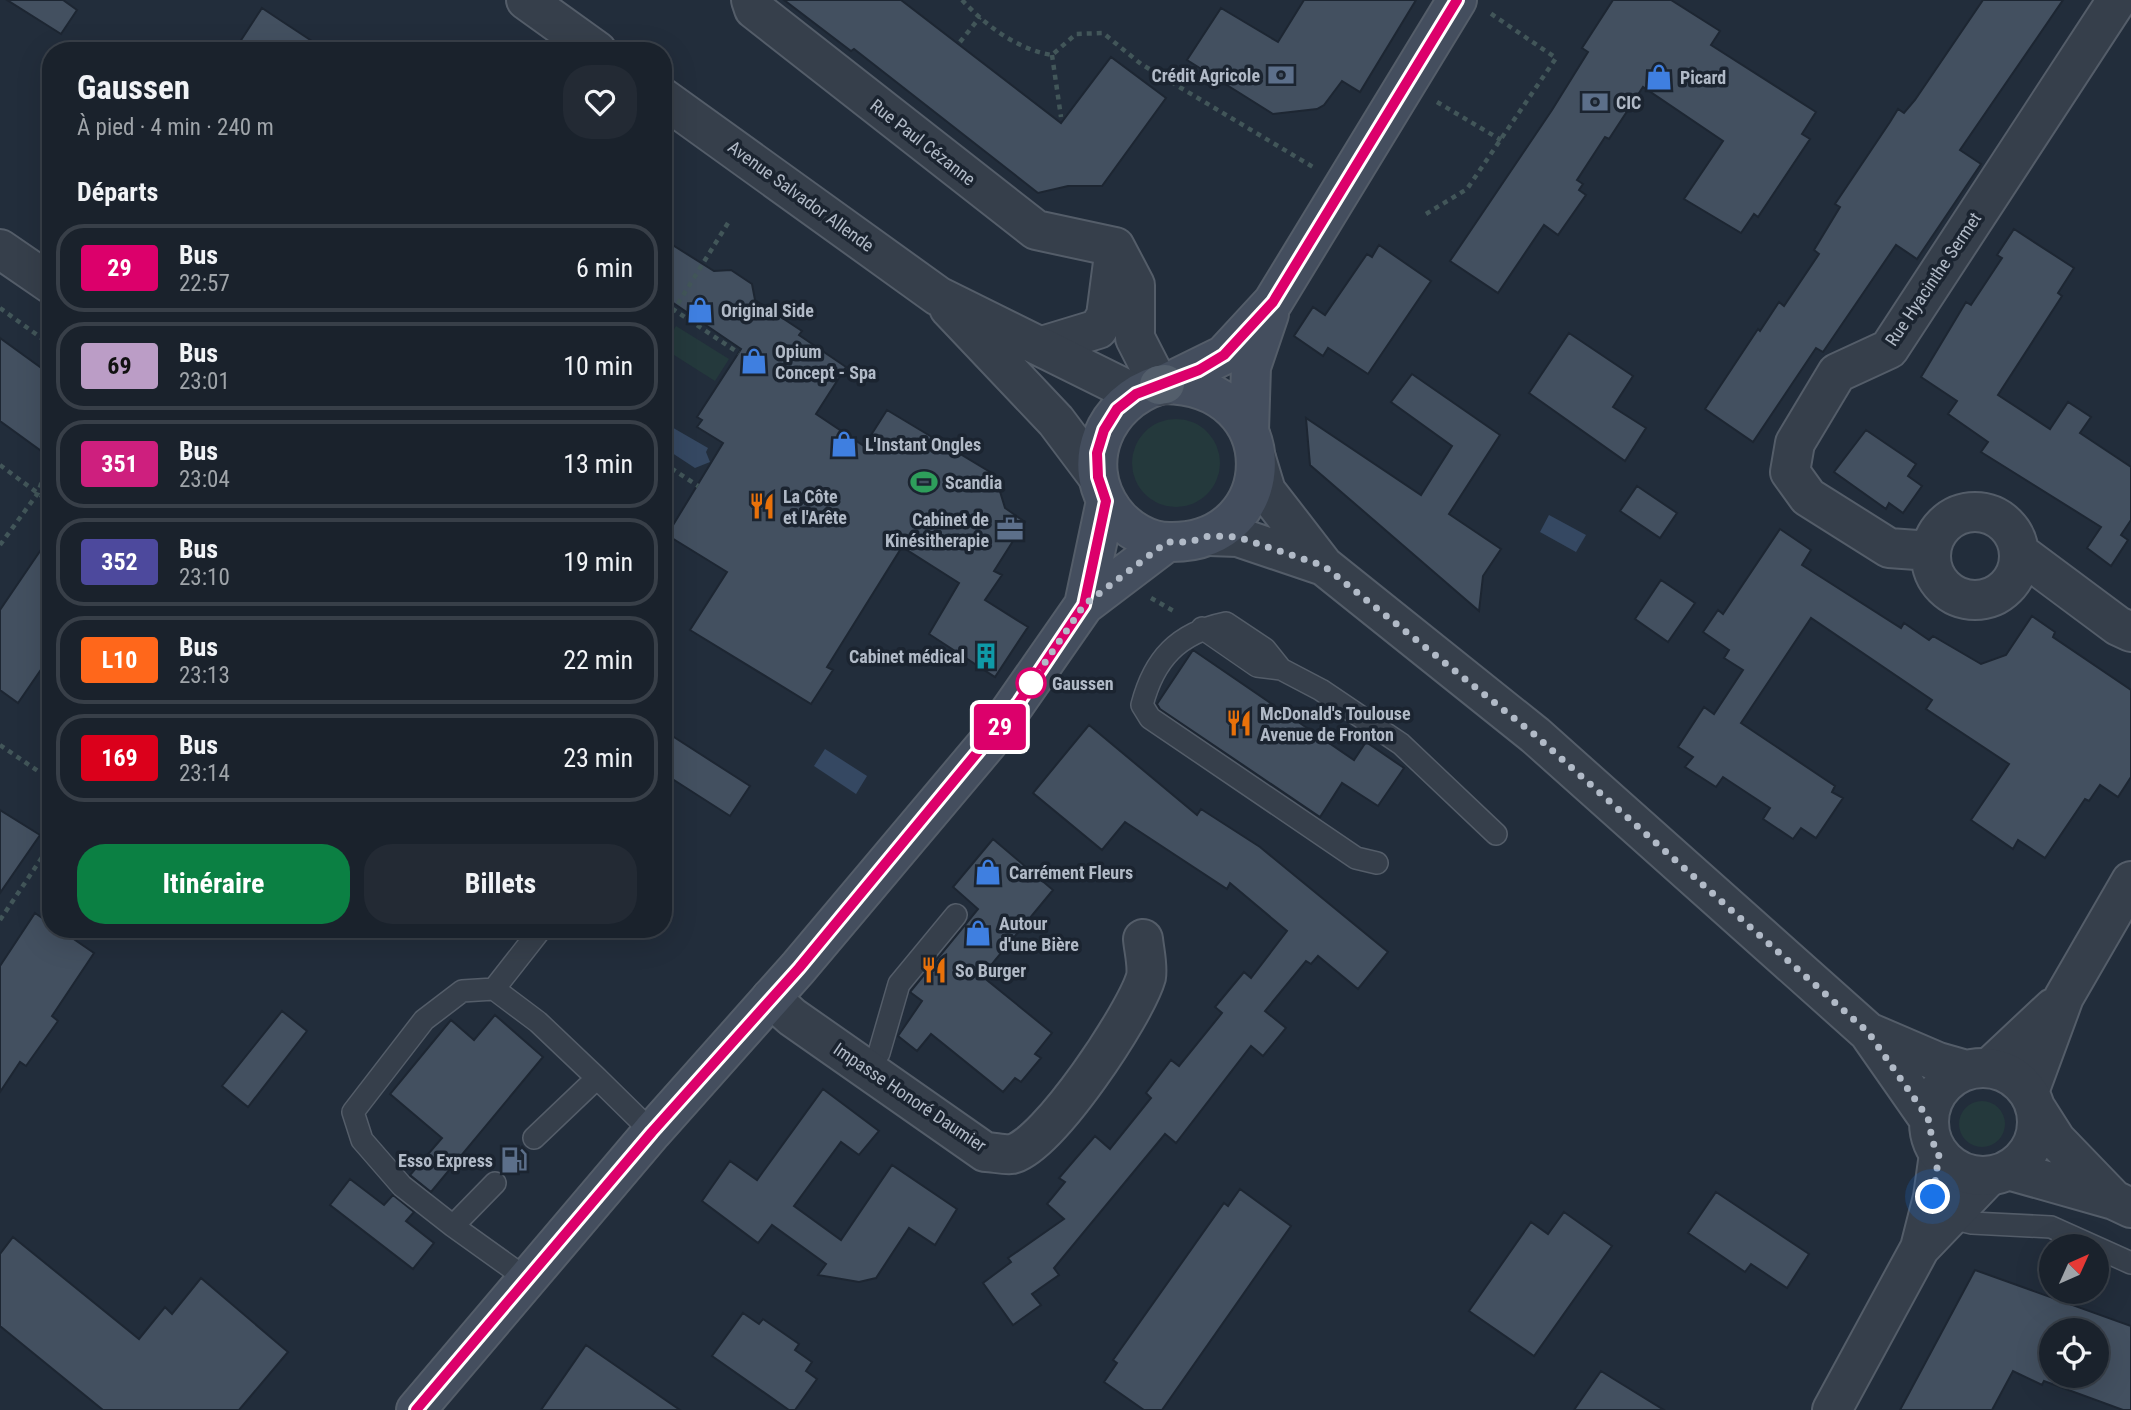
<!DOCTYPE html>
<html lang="fr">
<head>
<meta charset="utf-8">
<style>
	:root { --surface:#1a222c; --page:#232a34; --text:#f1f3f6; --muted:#9fa4a9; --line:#383f48; --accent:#0b8043 }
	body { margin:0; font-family:"Roboto Condensed",sans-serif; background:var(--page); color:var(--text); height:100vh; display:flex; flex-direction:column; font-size:26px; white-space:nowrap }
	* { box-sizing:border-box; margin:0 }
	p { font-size:23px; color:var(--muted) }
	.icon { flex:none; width:38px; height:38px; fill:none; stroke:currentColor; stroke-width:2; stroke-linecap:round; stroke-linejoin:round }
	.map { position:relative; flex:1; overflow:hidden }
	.panel { position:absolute; left:42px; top:42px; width:630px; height:896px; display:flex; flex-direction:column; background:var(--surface); border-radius:28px; box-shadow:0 7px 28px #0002,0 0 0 2px var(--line) }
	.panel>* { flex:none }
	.badge { padding:0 14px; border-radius:5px; font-size:24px; line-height:46px }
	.needle { width:46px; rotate:45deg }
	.tools { position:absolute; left:2039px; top:1234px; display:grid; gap:14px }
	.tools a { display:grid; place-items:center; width:70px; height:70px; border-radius:50%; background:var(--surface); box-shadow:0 7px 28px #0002,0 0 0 2px var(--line); font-size:35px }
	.you { position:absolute; width:35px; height:35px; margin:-18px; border:5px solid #fff; border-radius:50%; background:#1a73e8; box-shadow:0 0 0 10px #1a73e833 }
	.map>.badge { position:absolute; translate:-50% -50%; box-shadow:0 0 0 4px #fff }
	h2 { padding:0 35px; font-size:26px; line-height:63px }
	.round { display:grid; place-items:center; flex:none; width:74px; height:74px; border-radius:28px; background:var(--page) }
	.overview { display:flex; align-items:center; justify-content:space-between; height:119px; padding:0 35px }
	h1 { font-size:33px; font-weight:700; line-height:52px }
	.cta { display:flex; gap:14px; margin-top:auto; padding:14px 35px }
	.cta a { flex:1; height:80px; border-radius:28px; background:var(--accent); color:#fff; font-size:28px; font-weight:700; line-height:80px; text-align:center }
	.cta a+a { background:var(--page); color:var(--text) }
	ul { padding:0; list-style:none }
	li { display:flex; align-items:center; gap:21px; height:88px; margin:0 14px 10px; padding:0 21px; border:4px solid var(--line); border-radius:28px }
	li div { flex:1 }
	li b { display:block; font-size:26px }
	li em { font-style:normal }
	li .badge { min-width:77px; font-weight:700; text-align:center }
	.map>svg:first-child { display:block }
</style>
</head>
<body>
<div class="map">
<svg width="2131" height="1410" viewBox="0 0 2131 1410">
	<rect width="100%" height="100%" fill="#222d3b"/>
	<path fill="#24393c" d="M 676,326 L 729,359 L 715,381 L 663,348 Z
		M1132 463a44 44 0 1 1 88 0a44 44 0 1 1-88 0Z
		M1959 1124a23 23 0 1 1 46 0a23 23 0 1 1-46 0Z"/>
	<path fill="#354862" d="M 663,422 L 708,448 L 706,452 L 710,462 L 695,468 L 663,447 Z
		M 1549,515 L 1586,535 L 1576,552 L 1540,532 Z
		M 825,749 L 867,776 L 856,794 L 814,766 Z"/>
	<path fill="#435060" stroke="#1d2632" stroke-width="2" fill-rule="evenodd" d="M 7,0 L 63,0 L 77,10 L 61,34 Z
		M 784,0 L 901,0 L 1061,123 L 1111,57 L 1166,98 L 1102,186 L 1068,186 L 1038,193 L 854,49 L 851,51 Z
		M 1304,0 L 1416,0 L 1360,92 L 1342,81 L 1324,105 L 1317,109 L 1273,114 L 1187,60 L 1221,8 L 1278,42 Z
		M 1613,0 L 1671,0 L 1720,31 L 1711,45 L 1816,112 L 1802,134 L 1810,139 L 1758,217 L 1754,214 L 1741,233 L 1684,199 L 1723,141 L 1643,87 L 1609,139 L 1605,137 L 1577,180 L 1583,184 L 1579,190 L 1586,195 L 1558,235 L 1544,225 L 1498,293 L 1450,261 L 1552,110 L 1588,52 L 1582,48 Z
		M 1983,0 L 2063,0 L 1960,150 L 1981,164 L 1917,259 L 1896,245 L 1823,352 L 1816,348 L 1753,442 L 1705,409 L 1758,329 L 1760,331 L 1779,302 L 1784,306 L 1819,254 L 1814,250 L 1840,207 L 1835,204 L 1890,122 L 1898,109 L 1904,113 L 1915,100 Z
		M 262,8 L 280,20 L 327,51 L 234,51 Z
		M 2014,229 L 2074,268 L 2058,293 L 2062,296 L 1998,395 L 2050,429 L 2068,402 L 2091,417 L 2080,433 L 2131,467 L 2131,520 L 2121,535 L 2128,540 L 2111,566 L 2087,548 L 2101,527 L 1981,452 L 1988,442 L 1948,414 L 1957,401 L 1921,377 L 1966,302 L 1971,305 L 2002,258 L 1997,255 Z
		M 663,239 L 714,271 L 731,270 L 752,284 L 755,300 L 802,331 L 799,335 L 846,367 L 816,414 L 864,446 L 887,410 L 995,475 L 1005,508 L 1025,522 L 994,571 L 1002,575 L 985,600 L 1028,627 L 995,677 L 929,634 L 959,583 L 902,547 L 827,667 L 833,670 L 811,704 L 690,630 L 727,572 L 667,535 L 723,443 L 697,427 L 702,420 L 697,417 L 741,349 L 663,296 Z
		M 1379,245 L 1431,281 L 1368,374 L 1328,348 L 1323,356 L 1294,336 L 1313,307 L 1325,315 L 1367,254 L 1372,257 Z
		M 1569,333 L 1633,376 L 1613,407 L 1646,428 L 1625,461 L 1529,393 Z
		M 0,338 L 51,375 L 51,458 L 0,421 Z
		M 1412,374 L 1500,435 L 1449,514 L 1501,549 L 1483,576 L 1479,611 L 1310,465 L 1306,418 L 1421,495 L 1452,446 L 1391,402 Z
		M 1866,430 L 1916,464 L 1908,476 L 1922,486 L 1903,513 L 1889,503 L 1886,509 L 1834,472 Z
		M 1637,486 L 1677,513 L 1660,538 L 1620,511 Z
		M 1780,529 L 1811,550 L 1802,565 L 1901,628 L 1904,623 L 1929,640 L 1933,636 L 1981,664 L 2006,655 L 2032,616 L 2055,632 L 2053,637 L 2131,690 L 2131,777 L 2118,797 L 2100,785 L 2089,801 L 2085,799 L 2045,858 L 2018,840 L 2013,849 L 1971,820 L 2009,764 L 1926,709 L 1932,700 L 1811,618 L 1741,723 L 1835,786 L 1832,792 L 1843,798 L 1816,838 L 1801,828 L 1793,839 L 1763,819 L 1770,808 L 1723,777 L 1716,787 L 1685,767 L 1693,757 L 1678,747 L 1704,707 L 1714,714 L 1743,670 L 1724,658 L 1729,650 L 1703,632 L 1718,610 L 1723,614 Z
		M 51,535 L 51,655 L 18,703 L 0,690 L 0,610 Z
		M 1661,580 L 1695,603 L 1668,642 L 1635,619 Z
		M 1193,650 L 1354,760 L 1366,742 L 1404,768 L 1378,806 L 1342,783 L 1320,817 L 1160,709 L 1157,704 Z
		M 1089,725 L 1197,815 L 1201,809 L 1260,847 L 1388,952 L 1358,989 L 1318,956 L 1311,964 L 1306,961 L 1265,1011 L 1286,1028 L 1263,1056 L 1251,1046 L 1176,1143 L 1165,1134 L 1054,1268 L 1059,1275 L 1032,1294 L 1041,1305 L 1013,1325 L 983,1283 L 1011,1262 L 1008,1258 L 1064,1219 L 1047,1204 L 1065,1182 L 1059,1178 L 1095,1136 L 1110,1149 L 1151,1098 L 1146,1093 L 1171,1060 L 1179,1066 L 1222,1013 L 1215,1007 L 1244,972 L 1251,978 L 1287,931 L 1230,883 L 1227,889 L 1125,822 L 1102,850 L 1033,793 Z
		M 663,730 L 750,786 L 730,816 L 663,773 Z
		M 0,810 L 40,835 L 0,893 Z
		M 993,839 L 1053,890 L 982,976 L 1052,1033 L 1035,1054 L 1041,1058 L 1021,1082 L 1015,1078 L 1003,1092 L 931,1034 L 917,1051 L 898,1036 L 922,1001 L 910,992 L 978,909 L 953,887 Z
		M 35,913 L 51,924 L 51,929 L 59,929 L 94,953 L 52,1016 L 58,1021 L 26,1066 L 20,1062 L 0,1092 L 0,966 Z
		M 282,1011 L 307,1031 L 248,1107 L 222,1086 Z
		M 495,1015 L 543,1057 L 431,1192 L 410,1175 L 442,1138 L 390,1094 L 451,1020 L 474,1040 Z
		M 823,1089 L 879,1131 L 859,1155 L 841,1142 L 794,1206 L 841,1240 L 892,1165 L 957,1209 L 935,1245 L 909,1228 L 876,1278 L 859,1282 L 818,1275 L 826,1264 L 772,1225 L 758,1243 L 702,1201 L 730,1161 L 757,1180 Z
		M 350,1179 L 384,1205 L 393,1195 L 414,1212 L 406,1221 L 434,1243 L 413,1269 L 330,1205 Z
		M 1240,1189 L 1291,1226 L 1162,1410 L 1144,1410 L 1104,1382 L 1117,1363 L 1113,1360 L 1224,1203 L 1228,1206 Z
		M 1716,1192 L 1809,1254 L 1787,1288 L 1751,1264 L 1745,1272 L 1688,1233 Z
		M 1564,1212 L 1612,1246 L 1534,1356 L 1469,1311 L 1531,1222 L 1548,1234 Z
		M 13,1237 L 139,1339 L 165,1307 L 172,1314 L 201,1278 L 288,1352 L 239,1410 L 103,1410 L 0,1326 L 0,1254 Z
		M 1975,1270 L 2131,1326 L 2131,1410 L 2123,1410 L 2044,1381 L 2042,1385 L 2013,1371 L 1992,1410 L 1900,1410 ZM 2051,1330 L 2096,1330 L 2096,1376 L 2051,1376 Z
		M 743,1313 L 759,1324 L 763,1319 L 799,1344 L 795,1350 L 812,1362 L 806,1371 L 817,1379 L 795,1410 L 789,1410 L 712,1356 Z
		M 586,1345 L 680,1410 L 541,1410 Z
		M 1601,1371 L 1612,1378 L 1664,1410 L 1574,1410 Z"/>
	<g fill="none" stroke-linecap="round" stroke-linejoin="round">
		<g stroke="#545d69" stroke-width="24">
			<path id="service" d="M 1202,628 L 1257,666 L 1281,669
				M 1377,863 L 1356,858 L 1150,718 L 1142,705 C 1154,659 1178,633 1226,623 L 1265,649 L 1281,669 L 1321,690 L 1401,744 L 1496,834
				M 494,989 L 541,929
				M 866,1068 L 879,1053 L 899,984 L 956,915
				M 534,1138 L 597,1078 L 652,1132
				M 495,1183 L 453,1226 L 527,1279
				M 1951,1218 L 1972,1223 L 2051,1227 L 2131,1263
				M 453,1226 L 402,1186 L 362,1140 L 353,1112 L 424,1020 L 462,991 L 494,989 L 538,1022 L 597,1078"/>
		</g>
		<g stroke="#545d69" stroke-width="42">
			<path id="minor" d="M 751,0 L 754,9 L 1036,230 L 1115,247
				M 1115,247 L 1135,285 L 1135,338 L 1159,385
				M 0,249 L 51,284
				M 1042,346 L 1098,329 L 1106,316 L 1115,247
				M1931 556a44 44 0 1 1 88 0a44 44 0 1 1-88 0Z
				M 1931,551 L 1889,548 L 1808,497 L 1790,472 L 1795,443 L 1837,373 L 1889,349 L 2117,0
				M 2020,553 L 2118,626 L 2131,632
				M 771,998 L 792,1017 L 985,1152 C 993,1152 1004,1155 1012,1154 C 1048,1146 1136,1013 1146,977 C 1148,966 1144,950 1143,939
				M 1989,1068 L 2053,1008
				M 2029,1092 L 2064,997 L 2131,881
				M 1920,1248 L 1989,1176
				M 1832,1410 L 1920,1248 L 1933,1197 L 1939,1154"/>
		</g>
		<g stroke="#545d69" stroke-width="42">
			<path id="tertiary" d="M 526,0 L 597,51
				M 663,98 L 938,296 L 1136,394
				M 949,308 L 1056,421 L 1098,477
				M 1256,458 L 1266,491 L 1324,566 L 1535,735 L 1868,1032 L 1928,1118
				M 1209,536 L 1238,537 L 1324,566
				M 1868,1032 L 1938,1062 L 1966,1070
				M1929 1122a54 54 0 1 1 108 0a54 54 0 1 1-108 0Z
				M 2035,1107 L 2056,1140 L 2112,1198
				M 2008,1170 L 2114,1200 L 2131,1208"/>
		</g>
		<g stroke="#545d69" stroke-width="42">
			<path id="secondary" d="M 1165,384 L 1224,355 L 1273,302 L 1457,0
				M 1159,385 C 1105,402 1078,463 1113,511 C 1126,529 1149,543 1172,542 C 1282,542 1288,386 1165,384
				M 1249,430 L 1251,367 L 1269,314
				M 1084,605 L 1106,501
				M 416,1410 L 652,1132 L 798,968 L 990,740 L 1084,605 L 1167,542"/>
		</g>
		<g stroke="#3f4854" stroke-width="42">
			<path id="primary" d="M 1159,385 L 1165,384"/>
		</g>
		<path stroke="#425659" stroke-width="4.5" stroke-dasharray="5 5" stroke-linecap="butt" d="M 962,0 C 985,25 1018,50 1052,55 L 1076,34 L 1103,33 L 1141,64 L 1313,167
			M 960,42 L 980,17
			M 1052,55 L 1061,117
			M 1437,102 L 1501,140
			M 1426,214 L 1467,189 L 1556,58 L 1490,13
			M 728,223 L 674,310 L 739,353
			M 0,308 L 51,345
			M 663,463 L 698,486
			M 0,465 L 51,503
			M 0,545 L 38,493 L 44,475
			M 1151,598 L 1177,613
			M 0,745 L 51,780
			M 0,920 L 51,844"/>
		<use href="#service" stroke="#363f4b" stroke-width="21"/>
		<use href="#minor" stroke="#363f4b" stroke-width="38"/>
		<use href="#tertiary" stroke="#363f4b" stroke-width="38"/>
		<use href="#secondary" stroke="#444e5e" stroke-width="38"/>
		<use href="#primary" stroke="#535e6b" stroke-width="38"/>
	</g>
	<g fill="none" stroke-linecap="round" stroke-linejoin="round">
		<g stroke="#fff" stroke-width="16">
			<path id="line" d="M 416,1410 L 652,1132 L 799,968 L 1019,702 L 1084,605 L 1106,501 L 1098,477 L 1097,453 L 1104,430 L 1117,409 L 1136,394 L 1199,370 L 1224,355 L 1273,302 L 1457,0"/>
		</g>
		<use href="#line" stroke="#dc006b" stroke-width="10"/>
		<path stroke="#b1bac7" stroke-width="7" stroke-dasharray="0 12.6" d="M 1031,683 L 1084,605 L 1167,542 L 1189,542 L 1209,536 L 1238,537 L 1324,566 L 1535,735 L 1868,1032 L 1928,1118 L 1933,1143 L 1939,1154 L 1933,1197"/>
	</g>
	<defs>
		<g id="bank-bare" transform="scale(2.1)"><path d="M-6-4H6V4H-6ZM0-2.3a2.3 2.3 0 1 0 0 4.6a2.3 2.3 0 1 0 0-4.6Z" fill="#5c6f8a" stroke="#1b2430" stroke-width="2.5" paint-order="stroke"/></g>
		<g id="shop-bare" transform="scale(2.1)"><path d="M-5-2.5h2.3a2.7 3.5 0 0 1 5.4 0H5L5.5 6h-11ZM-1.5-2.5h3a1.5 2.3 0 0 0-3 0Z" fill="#3f7fe0" stroke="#1b2430" stroke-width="2.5" paint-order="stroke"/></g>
		<g id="stadium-bare" transform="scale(2.1)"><path d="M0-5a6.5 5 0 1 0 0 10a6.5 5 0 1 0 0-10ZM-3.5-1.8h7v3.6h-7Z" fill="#2e9e5b" stroke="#1b2430" stroke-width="2.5" paint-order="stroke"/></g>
		<g id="restaurant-bare" transform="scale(2.1)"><path d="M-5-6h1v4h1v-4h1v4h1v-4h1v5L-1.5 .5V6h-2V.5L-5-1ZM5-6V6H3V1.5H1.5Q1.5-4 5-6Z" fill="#e8710a" stroke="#1b2430" stroke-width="2.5" paint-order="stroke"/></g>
		<g id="office-bare" transform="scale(2.1)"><path d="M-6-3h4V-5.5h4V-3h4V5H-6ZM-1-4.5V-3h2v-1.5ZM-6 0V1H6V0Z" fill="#5c6f8a" stroke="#1b2430" stroke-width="2.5" paint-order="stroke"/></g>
		<g id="building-bare" transform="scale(2.1)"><path d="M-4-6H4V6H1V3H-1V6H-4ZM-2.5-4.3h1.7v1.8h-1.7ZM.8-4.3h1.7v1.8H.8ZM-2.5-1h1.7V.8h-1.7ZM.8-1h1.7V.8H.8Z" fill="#0f9aa8" stroke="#1b2430" stroke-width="2.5" paint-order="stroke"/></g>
		<g id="fuel-bare" transform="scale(2.1)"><path d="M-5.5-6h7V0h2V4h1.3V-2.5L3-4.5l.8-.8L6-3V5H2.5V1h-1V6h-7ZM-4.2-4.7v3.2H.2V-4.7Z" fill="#5c6f8a" stroke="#1b2430" stroke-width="2.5" paint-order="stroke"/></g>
	</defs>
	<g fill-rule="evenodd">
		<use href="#bank-bare" x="1281" y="75"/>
		<use href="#shop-bare" x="1659" y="77"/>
		<use href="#bank-bare" x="1595" y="102"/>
		<use href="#shop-bare" x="700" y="310"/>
		<use href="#shop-bare" x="754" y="361"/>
		<use href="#shop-bare" x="844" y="444"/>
		<use href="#stadium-bare" x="924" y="482"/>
		<use href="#restaurant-bare" x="762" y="506"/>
		<use href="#office-bare" x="1010" y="529"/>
		<use href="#building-bare" x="986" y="656"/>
		<use href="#restaurant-bare" x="1239" y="723"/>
		<use href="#shop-bare" x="988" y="872"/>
		<use href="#shop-bare" x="978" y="933"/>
		<use href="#restaurant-bare" x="934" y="970"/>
		<use href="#fuel-bare" x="514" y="1160"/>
	</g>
	<circle fill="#fff" stroke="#dc006b" stroke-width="3.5" cx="1031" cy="683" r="14"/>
	<g text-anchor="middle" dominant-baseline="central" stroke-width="7" stroke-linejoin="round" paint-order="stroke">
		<g font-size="18" font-weight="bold" fill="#b1bac7" stroke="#1b2430" text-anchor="start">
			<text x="1260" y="75" text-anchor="end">Crédit Agricole</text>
			<text x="1680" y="77">Picard</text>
			<text x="1616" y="102">CIC</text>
			<text x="721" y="310">Original Side</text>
			<text x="775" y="351">Opium<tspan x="775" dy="21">Concept - Spa</tspan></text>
			<text x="865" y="444">L'Instant Ongles</text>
			<text x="945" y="482">Scandia</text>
			<text x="783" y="496">La Côte<tspan x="783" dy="21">et l'Arête</tspan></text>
			<text x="989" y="519" text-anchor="end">Cabinet de<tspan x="989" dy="21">Kinésitherapie</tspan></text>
			<text x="965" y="656" text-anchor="end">Cabinet médical</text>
			<text x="1260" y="713">McDonald's Toulouse<tspan x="1260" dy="21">Avenue de Fronton</tspan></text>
			<text x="1009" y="872">Carrément Fleurs</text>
			<text x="999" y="923">Autour<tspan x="999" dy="21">d'une Bière</tspan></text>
			<text x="955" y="970">So Burger</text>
			<text x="493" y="1160" text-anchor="end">Esso Express</text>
		</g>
		<g font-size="18" fill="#b1bac7" stroke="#1b2430">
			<text transform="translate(923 142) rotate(38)">Rue Paul Cézanne</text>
			<text transform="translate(801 196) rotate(36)">Avenue Salvador Allende</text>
			<text transform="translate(1933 279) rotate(-56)">Rue Hyacinthe Sermet</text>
			<text transform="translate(910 1097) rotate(34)">Impasse Honoré Daumier</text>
		</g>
		<g font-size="18" font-weight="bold" fill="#b1bac7" stroke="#1b2430" text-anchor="start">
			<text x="1052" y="683">Gaussen</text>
		</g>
	</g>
</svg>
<div class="tools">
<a><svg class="needle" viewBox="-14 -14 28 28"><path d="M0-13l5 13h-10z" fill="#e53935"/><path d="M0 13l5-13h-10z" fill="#9fa4a9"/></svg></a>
<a><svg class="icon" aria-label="locate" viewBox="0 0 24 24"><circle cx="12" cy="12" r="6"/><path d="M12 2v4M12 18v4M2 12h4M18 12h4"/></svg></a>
</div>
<div class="you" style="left:1933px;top:1197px"></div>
<b class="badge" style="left:1000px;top:727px;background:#dc006b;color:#fff">29</b>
<section class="panel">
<div class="overview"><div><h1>Gaussen</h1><p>À pied · 4 min · 240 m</p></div><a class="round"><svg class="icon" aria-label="heart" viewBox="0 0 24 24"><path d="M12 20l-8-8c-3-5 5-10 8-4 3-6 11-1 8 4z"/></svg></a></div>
<h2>Départs</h2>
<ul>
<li><span class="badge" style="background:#dc006b;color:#fff">29</span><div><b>Bus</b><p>22:57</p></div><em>6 min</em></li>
<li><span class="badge" style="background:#bb9dc6;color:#111">69</span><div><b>Bus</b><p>23:01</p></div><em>10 min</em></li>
<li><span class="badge" style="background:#ce1f7e;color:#fff">351</span><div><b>Bus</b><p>23:04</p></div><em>13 min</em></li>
<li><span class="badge" style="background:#4d499d;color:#fff">352</span><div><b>Bus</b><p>23:10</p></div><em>19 min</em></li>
<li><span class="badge" style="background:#ff671b;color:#fff">L10</span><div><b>Bus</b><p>23:13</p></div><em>22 min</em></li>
<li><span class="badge" style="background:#db001b;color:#fff">169</span><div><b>Bus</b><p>23:14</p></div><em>23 min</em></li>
</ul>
<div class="cta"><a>Itinéraire</a><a>Billets</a></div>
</section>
</div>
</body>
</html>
